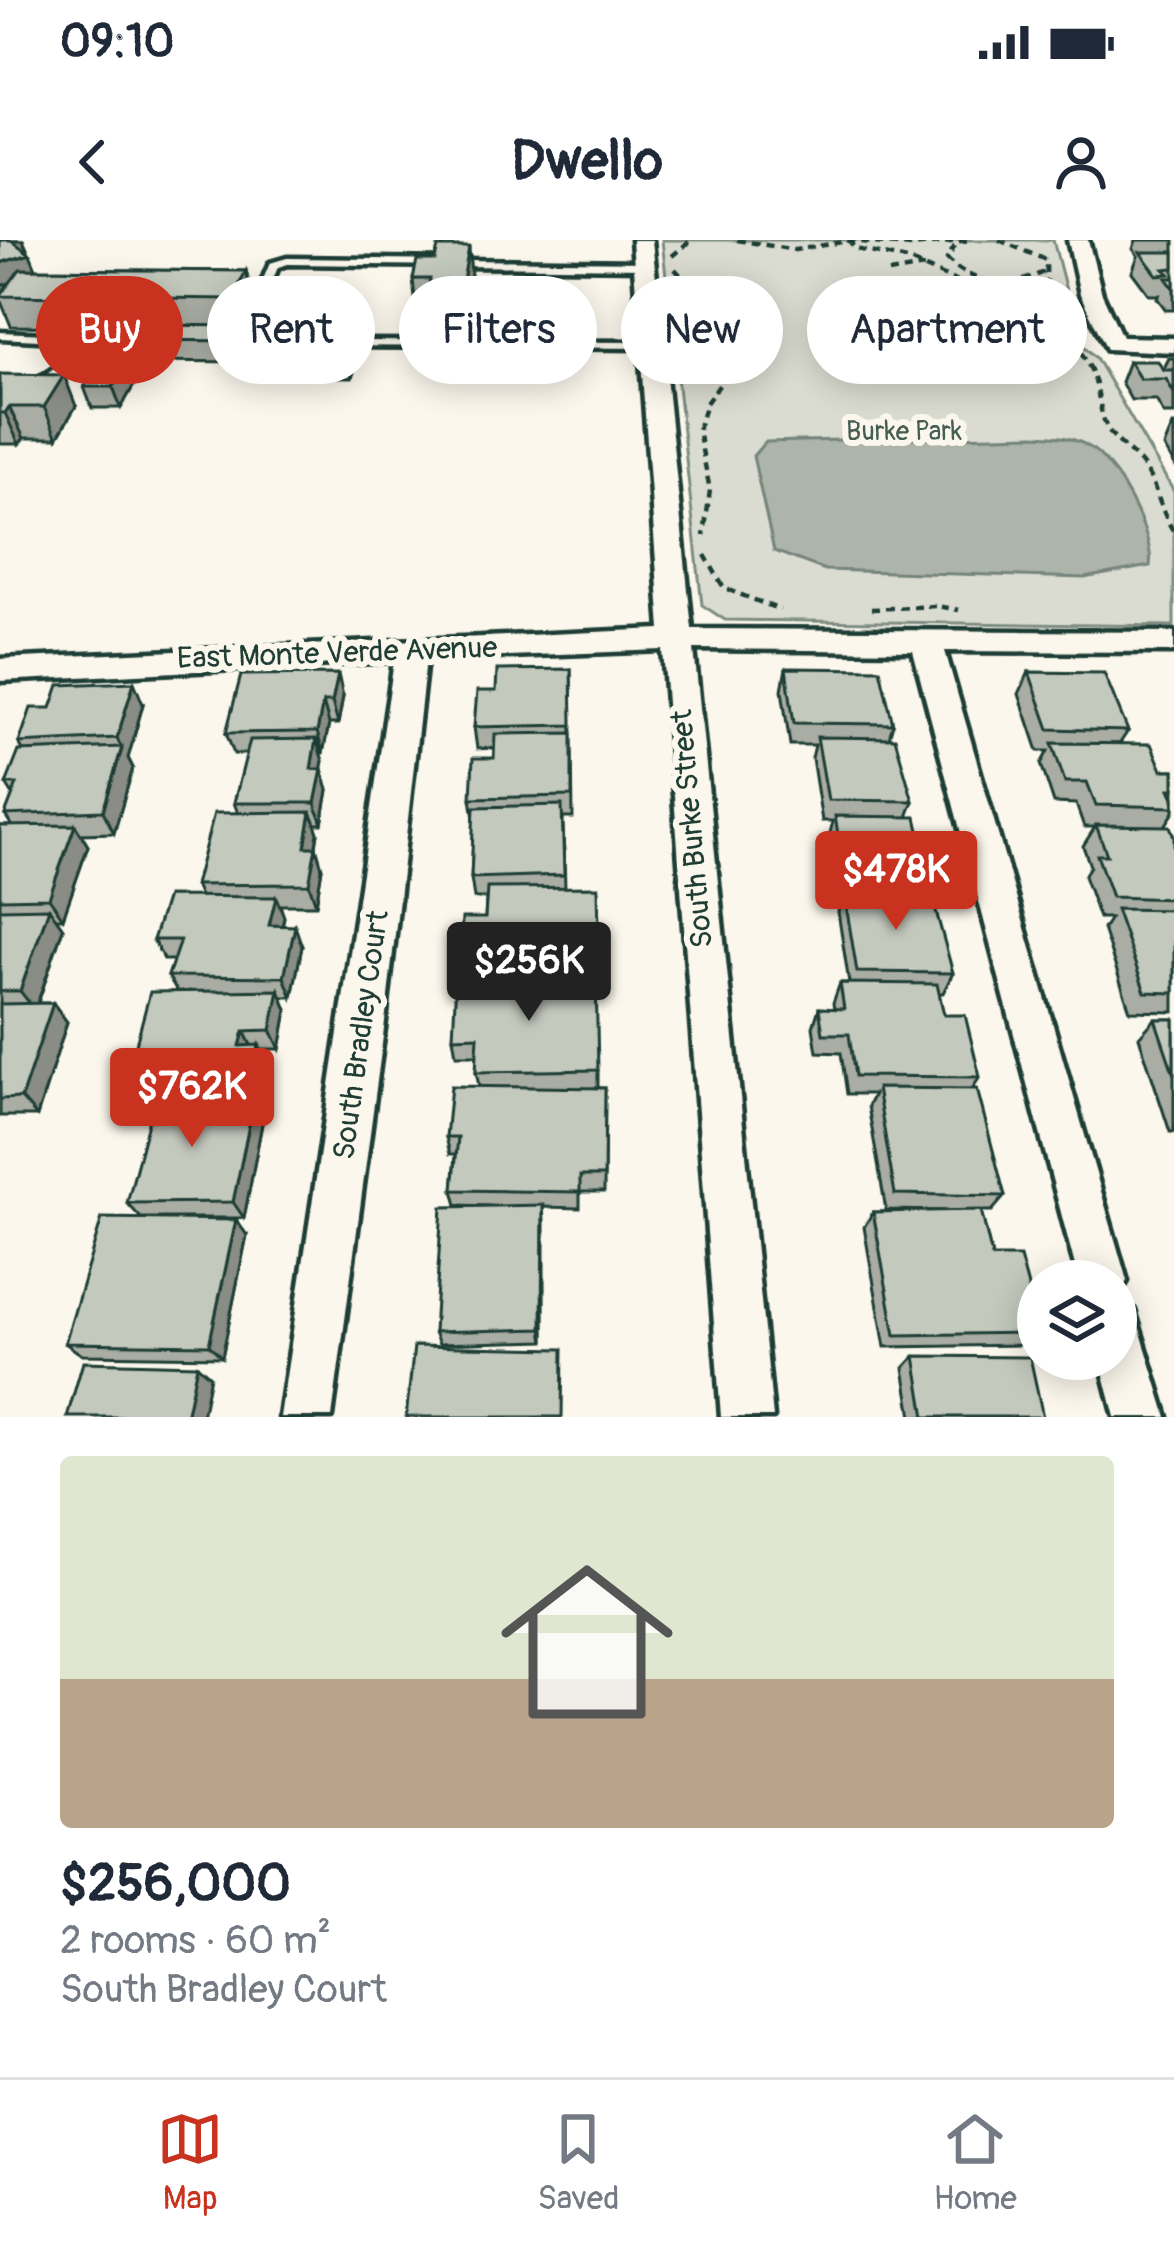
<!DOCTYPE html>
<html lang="en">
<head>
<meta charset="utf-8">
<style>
  :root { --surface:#fff; --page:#f6f6f7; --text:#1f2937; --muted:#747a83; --line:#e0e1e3; --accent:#c8321e }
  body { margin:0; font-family:Pangolin,sans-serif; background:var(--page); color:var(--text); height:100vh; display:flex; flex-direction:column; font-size:45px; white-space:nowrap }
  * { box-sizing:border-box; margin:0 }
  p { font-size:39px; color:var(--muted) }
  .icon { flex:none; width:66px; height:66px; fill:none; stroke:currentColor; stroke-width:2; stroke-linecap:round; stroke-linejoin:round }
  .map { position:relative; height:1177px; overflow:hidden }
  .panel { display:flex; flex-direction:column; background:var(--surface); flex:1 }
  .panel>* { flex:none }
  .banner { position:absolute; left:36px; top:36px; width:1104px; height:108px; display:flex; gap:24px }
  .controls { position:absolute; left:1017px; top:1020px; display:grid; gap:24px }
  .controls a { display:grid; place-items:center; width:120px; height:120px; border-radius:50%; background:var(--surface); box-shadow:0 6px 30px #0003; font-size:60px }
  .price { position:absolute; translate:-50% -102px; padding:0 27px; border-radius:12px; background:var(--accent); color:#fff; font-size:39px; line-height:78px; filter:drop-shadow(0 3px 6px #0008) }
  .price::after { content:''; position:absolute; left:50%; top:72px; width:36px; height:27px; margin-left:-18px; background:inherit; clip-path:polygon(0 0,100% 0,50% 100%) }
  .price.active { background:#222; color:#fff }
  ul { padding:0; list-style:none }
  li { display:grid; align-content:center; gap:24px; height:636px; padding:0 60px }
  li+li { border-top:3px solid var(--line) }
  li span { display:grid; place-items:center; height:372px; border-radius:12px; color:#555 }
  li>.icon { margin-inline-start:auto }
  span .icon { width:216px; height:216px; fill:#fffc; stroke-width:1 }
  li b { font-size:51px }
  .tag { padding:0 42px; border-radius:54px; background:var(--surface); box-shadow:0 6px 30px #0003; font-size:42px; line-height:108px }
  .tag.active { background:var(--accent); color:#fff }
  .status { display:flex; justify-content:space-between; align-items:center; height:84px; padding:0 60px; background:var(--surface); direction:ltr }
  .status svg { height:33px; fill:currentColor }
  header { display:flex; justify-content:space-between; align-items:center; height:156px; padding:0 60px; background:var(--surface); font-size:54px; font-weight:700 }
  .dock { display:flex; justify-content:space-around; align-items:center; height:168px; border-top:3px solid var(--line); background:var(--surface); font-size:33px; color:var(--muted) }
  .dock a { display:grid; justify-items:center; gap:6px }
  .dock .active { color:var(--accent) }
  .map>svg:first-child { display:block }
  .green { fill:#dbdcd1; stroke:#7d8c82; stroke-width:3 }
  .water { fill:#adb4aa; stroke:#74847b; stroke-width:3 }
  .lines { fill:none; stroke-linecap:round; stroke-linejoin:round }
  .lane-casing { stroke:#1f3d34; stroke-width:9 }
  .street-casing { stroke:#1f3d34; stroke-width:9 }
  .path { stroke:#1f3d34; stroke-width:4.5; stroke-dasharray:8 6; stroke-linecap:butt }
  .lane { fill:#fbf7ec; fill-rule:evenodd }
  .street { fill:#fbf7ec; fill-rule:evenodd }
  .wall { fill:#a9ada3; stroke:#1f3d34; stroke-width:3 }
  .shaded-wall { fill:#898d85; stroke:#1f3d34; stroke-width:3 }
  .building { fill:#c4c9be; stroke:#1f3d34; stroke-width:3 }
  .labels { text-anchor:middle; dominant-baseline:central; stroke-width:12; stroke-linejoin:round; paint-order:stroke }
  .far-park-label { font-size:27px; fill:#455d53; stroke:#fbf7ec }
  .street-label { font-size:30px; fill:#1f3d34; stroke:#fbf7ec }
</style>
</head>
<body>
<div class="status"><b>09:10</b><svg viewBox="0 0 49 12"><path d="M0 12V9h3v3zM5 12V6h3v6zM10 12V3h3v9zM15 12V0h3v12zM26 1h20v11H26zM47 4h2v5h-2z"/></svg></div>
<header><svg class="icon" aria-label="back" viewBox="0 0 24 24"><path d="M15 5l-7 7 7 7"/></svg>Dwello<svg class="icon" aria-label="person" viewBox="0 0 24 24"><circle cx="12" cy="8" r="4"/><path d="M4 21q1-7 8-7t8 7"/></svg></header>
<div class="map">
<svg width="1174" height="1177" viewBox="0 0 1174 1177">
  <rect width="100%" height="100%" fill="#fbf7ec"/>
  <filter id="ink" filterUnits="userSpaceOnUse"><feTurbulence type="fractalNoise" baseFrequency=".00833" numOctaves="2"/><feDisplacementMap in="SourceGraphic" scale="24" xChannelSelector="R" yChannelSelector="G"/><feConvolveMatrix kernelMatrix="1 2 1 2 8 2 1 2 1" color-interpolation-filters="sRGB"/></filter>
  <g filter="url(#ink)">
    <path class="green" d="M662,0H1053L1079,101L1096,118L1174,252V386L725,380L702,365Z"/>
    <path class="water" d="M1035,195C1055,196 1073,196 1091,208C1117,225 1155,295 1150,326L1084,338L825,330L774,311L753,216L765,202Z"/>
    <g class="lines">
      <g class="lane-casing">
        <path id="lane" d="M287,18L644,22L649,25L644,28L288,24L278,27L267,54L231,58L226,55L231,52L259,49L270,23Z
          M0,92L161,99L167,102L161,105L88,102C66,138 41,151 0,154V146C36,144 58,132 77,102L0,98Z
          M332,101L651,102L657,105L651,108L328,106V102Z"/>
      </g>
      <g class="street-casing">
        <path id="street" d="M632,0H652L692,389L1174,392V412L945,411L1127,1041L1116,1060V1041H1079L913,411L694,409L773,1177H721L663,410L426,419L386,774L332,1177H280L394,421L0,441V419L661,389Z
          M1068,0H1088L1102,54L1122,97L1174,98V112L1107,109L1080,54Z
          M1116,1063L1134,1070L1167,1177H1115L1100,1119H1116Z"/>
      </g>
      <path class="path" d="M737,0L795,10L848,1L911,6L972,0
        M848,0L856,9L907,20L965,45L1046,64
        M999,0L1046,20C1046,97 1061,73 1090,128C1100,147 1098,174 1109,191C1119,206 1139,216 1147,232C1158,252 1161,272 1174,292
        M955,6L947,19C974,46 1011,49 1045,31
        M672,16L691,0
        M675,29L724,85L734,114L726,136L706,163L698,190L710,250L704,296
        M889,33L924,27
        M705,315L724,348L780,370
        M871,369L937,366L959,370"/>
      <use href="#lane" class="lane"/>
      <use href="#street" class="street"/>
    </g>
    <path class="wall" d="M0,0H23L36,29L246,31L253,61L241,86H244L250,107L243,122L145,121L139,100L146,88L11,86L0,59V55L9,43L0,46Z
      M1136,0H1174V70H1166L1157,58L1159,55H1149L1132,32L1138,16L1133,9Z
      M471,36L462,92H429L426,69H416L413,39Z
      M323,97L358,118L352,138L260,137L255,116Z
      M1169,118H1174V174H1164L1156,160H1131L1121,142L1129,121L1163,130Z
      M143,129L121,168H92L84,147Z
      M0,134L76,166L57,198H24L19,204H0Z
      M1173,185H1174V224L1164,207Z
      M786,428L893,484L889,498L913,561L907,577L930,640L925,653L953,733L943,753H939L944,775L980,837L972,849L1005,956L992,971H981L992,1017L1038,1084V1095L1026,1105L885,1107L864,987L873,972L944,971L886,970L868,866L874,854H847L841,813L817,812L813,787L819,768L834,769L833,763L840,743H849L838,672L842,660H839L829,597L833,581H822L812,518L815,505H790L782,450Z
      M571,429L573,578H563L565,648L599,693L598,713L572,714V739L598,830V848H605L604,952H580V968L543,967L544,1101L439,1104L434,1092L488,966L457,965L453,950L456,914H450L446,897L479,846L476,832L477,815H456L453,797L461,740L459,729L485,678L486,658H474L471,638L474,579L471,558L494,518V508L477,509L474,487L496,451Z
      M1029,432L1128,491L1120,503L1162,530H1174V572L1165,586L1174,597V772L1130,771L1103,689L1110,678H1099L1084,636L1090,626L1083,606L1095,587H1084L1076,564L1054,563L1041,524L1048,511H1038L1019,454Z
      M343,456L338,484H329L323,513H320L323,521L321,529L328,550L322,584H315L318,593L316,607L322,628L316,665H280L284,677L282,686L302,706L292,757H282L287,770L280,809H261L268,824L263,851L141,852L128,834L177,751L168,736L174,720H164L153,700L200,656L195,645L238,573L234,563L247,514H234L226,493Z
      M143,464L128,518L133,528L114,593L81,594L88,606L63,678H56L63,688L38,763H53L67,782L37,876H0V586H12L5,575L13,555L6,544L23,510L19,503Z
      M1155,779H1174V892H1170L1139,797Z
      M264,873L244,978H141L127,963Z
      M247,995L222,1117L82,1115L65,1103Z
      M915,1116L1043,1177H912L904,1128Z"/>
    <path class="shaded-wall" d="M8,0H23L27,12Z
      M469,7L471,36L462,92L459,62Z
      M30,14L38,34L0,46V23Z
      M246,31L253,61L240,89L232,59Z
      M244,86L250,107L243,122L237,101Z
      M355,97L358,118L352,138L348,117Z
      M136,108L143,129L121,168L113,147Z
      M64,135L76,166L57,198L44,167Z
      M9,167L24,198L19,204L5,173Z
      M338,434L343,456L338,484L332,462Z
      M134,442L143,464L128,518L133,528L114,593L103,571L122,509L117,498Z
      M323,462L329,484L323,513L317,492Z
      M316,499L323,521L317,550L311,529Z
      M322,529L328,550L322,584L315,563Z
      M311,572L318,593L314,614L316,607L322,628L316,665L309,644L305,607Z
      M75,585L88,606L63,678L49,658Z
      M276,657L284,677L278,705L269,685Z
      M49,668L63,688L35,770L20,751Z
      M295,686L302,706L292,757L284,737Z
      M279,750L287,770L280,809L271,790Z
      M53,763L67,782L37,876L21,858Z
      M244,791L253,809L240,806Z
      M259,805L268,824L263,851L254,833Z
      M255,856L264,873L244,978L233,962Z
      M543,965L544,980V1101L542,1089Z
      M236,980L247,995L222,1117L209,1105Z
      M197,1125L210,1136L202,1177H186Z"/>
    <path class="building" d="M0,0H11L30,14L0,23Z
      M438,7H469L459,62H425L430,39H413L417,20H435Z
      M1140,12H1174V28L1164,29L1169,34L1157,35Z
      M20,29L246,31L232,59L0,56Z
      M1166,38H1174V49Z
      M147,85L244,86L237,101L139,100Z
      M265,92H322L320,97H355L348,117L255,116Z
      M107,108H136L113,147H84Z
      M1129,121H1158L1163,130H1174V153L1166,139H1140Z
      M0,134L64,135L44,167H9L5,173H0Z
      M786,428L880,429L893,484L794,483Z
      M571,429L572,485L474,487L477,451H496L497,430Z
      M1029,432L1104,433L1128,491L1049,489Z
      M338,434L332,462H323L317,492L226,493L241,435Z
      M134,442L117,498L19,503L31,468H51L59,445Z
      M572,493V556L471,558L473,518H494L495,494Z
      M817,497L895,498L913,561L828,560Z
      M316,499L311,529H322L315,563H234L250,500Z
      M1052,503L1151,504L1162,530H1174V549H1170L1174,558V567L1096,565L1087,542H1065Z
      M122,507L103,571L5,575L17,544H6L19,511Z
      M562,565L564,635L471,638L474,567Z
      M311,572L305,607H316L309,644L195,645L214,573Z
      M835,576L916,577L930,640L845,639Z
      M75,585L49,658L0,659V586Z
      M1096,585L1170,586L1174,597V659L1112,657L1097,615H1107Z
      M598,647L599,693L571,694V727L459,729L462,678H485L487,648Z
      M844,652L931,653L953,733L857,732Z
      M167,656L276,657L269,685L295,686L284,737L168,736L180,700H153Z
      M49,668L20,751H0V669Z
      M1116,669L1174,670V753L1145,752Z
      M596,739L598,830L476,832L478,796L453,797L456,740Z
      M840,743L937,744L944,775H965L980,837L855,836L849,794H823L819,768L844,769Z
      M279,750L271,790L244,791L240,806L259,805L254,833L128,834L150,752Z
      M53,763L21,858L0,859V764Z
      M1155,779H1174V835Z
      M451,846L605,848L604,936H580V952L453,950L458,897H446Z
      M877,848L977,849L1005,956L895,954Z
      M155,856H255L233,962L127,963Z
      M543,965L542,1089L434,1092L442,967Z
      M981,970L992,1017H1020L1038,1084V1093L895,1095L873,972Z
      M102,978L236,980L209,1105L65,1103Z
      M414,1106L563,1109L562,1177H406Z
      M915,1116L1030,1117L1043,1177H925Z
      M83,1122L197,1125L186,1177H67Z"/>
  </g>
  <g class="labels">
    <g class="far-park-label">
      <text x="904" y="191">Burke Park</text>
    </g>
    <g class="street-label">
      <text transform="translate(337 413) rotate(-2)">East Monte Verde Avenue</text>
      <text transform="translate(692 589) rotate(-95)">South Burke Street</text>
      <text transform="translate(361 795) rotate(-82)">South Bradley Court</text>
    </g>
  </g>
</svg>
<div class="controls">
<a><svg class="icon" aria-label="layers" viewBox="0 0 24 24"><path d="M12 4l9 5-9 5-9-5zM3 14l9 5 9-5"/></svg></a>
</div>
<b class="price" style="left:896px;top:693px">$478K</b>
<b class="price active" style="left:529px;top:784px">$256K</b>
<b class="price" style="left:192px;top:910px">$762K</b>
<div class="banner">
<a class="tag active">Buy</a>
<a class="tag">Rent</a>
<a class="tag">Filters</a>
<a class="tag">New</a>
<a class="tag">Apartment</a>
</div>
</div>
<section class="panel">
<ul>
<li><span style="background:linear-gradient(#dfe7d0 60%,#b9a48a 0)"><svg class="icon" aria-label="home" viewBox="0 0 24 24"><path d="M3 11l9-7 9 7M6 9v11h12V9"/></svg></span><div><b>$256,000</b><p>2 rooms · 60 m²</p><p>South Bradley Court</p></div></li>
</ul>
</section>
<nav class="dock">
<a class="active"><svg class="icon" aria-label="map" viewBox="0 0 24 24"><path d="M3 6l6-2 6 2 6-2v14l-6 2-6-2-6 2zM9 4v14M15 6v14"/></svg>Map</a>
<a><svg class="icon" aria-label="saved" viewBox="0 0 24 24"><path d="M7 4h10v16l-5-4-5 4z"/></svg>Saved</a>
<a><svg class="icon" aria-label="home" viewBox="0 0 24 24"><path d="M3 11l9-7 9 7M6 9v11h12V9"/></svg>Home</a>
</nav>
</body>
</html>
